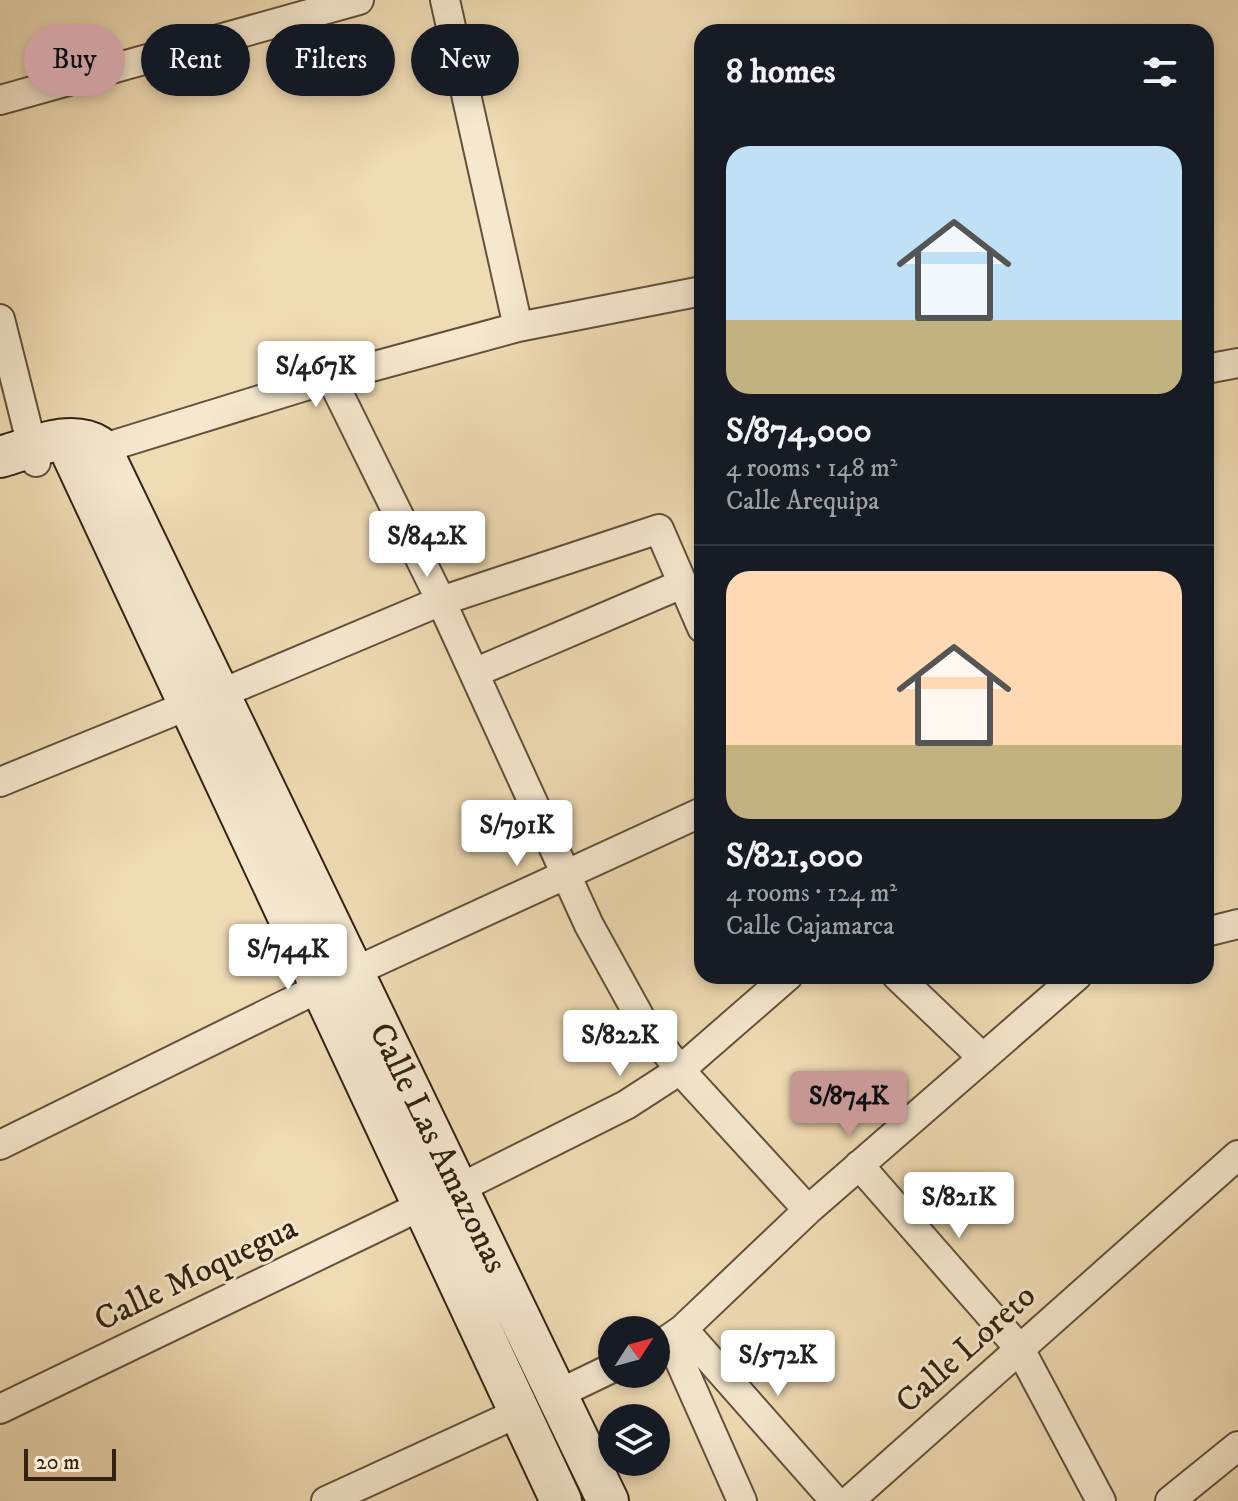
<!DOCTYPE html>
<html lang="en">
<head>
<meta charset="utf-8">
<style>
  :root { --surface:#171b24; --page:#242831; --text:#f1f3f6; --muted:#9ea1a6; --line:#363941; --accent:#c59692 }
  body { margin:0; font-family:"IM FELL DW Pica",serif; background:var(--page); color:var(--text); height:100vh; display:flex; flex-direction:column; font-size:30px; white-space:nowrap }
  * { box-sizing:border-box; margin:0 }
  p { font-size:26px; color:var(--muted) }
  .icon { flex:none; width:44px; height:44px; fill:none; stroke:currentColor; stroke-width:2; stroke-linecap:round; stroke-linejoin:round }
  .map { position:relative; flex:1; overflow:hidden }
  .panel { position:absolute; left:694px; top:24px; width:520px; height:960px; display:flex; flex-direction:column; background:var(--surface); border-radius:24px; box-shadow:0 4px 12px #0003 }
  .panel>* { flex:none }
  .top-card { position:absolute; left:24px; top:24px; width:550px; height:72px; display:flex; gap:16px }
  .needle { width:52px; rotate:54deg }
  .buttons { position:absolute; left:598px; top:1316px; display:grid; gap:16px }
  .buttons a { display:grid; place-items:center; width:72px; height:72px; border-radius:50%; background:var(--surface); box-shadow:0 4px 12px #0003; font-size:40px }
  .scale { position:absolute; left:24px; bottom:20px; width:92px; box-sizing:border-box; padding-left:8px; border:4px solid #342310; border-top:0; font-size:22px; line-height:28px; white-space:nowrap; color:#342310; -webkit-text-stroke:6px #f5e8ce; paint-order:stroke }
  .price { position:absolute; translate:-50% -68px; padding:0 18px; border-radius:8px; background:#fff; color:#222; font-size:26px; line-height:52px; filter:drop-shadow(0 2px 4px #0008) }
  .price::after { content:''; position:absolute; left:50%; top:48px; width:24px; height:18px; margin-left:-12px; background:inherit; clip-path:polygon(0 0,100% 0,50% 100%) }
  .price.active { background:var(--accent); color:#111 }
  ul { padding:0; list-style:none }
  li { display:grid; align-content:center; gap:16px; height:424px; padding:0 32px }
  li+li { border-top:2px solid var(--line) }
  li span { display:grid; place-items:center; height:248px; border-radius:24px; color:#555 }
  li>.icon { margin-inline-start:auto }
  span .icon { width:144px; height:144px; fill:#fffc; stroke-width:1 }
  li b { font-size:34px }
  h2 { display:flex; justify-content:space-between; align-items:center; height:96px; padding:0 32px; font-size:34px }
  .pill { padding:0 28px; border-radius:36px; background:var(--surface); box-shadow:0 4px 12px #0003; font-size:28px; line-height:72px }
  .pill.active { background:var(--accent); color:#111 }
  .map>svg:first-child { display:block }
  .lines { fill:none; stroke-linecap:round; stroke-linejoin:round }
  .street-casing { stroke:#635139; stroke-width:32 }
  .secondary-casing { stroke:#342310; stroke-width:44 }
  .street { stroke:#f5e8ce; stroke-width:28 }
  .secondary { stroke:#f5e8ce; stroke-width:40 }
  .labels { text-anchor:middle; dominant-baseline:central; stroke-width:6; stroke-linejoin:round; paint-order:stroke }
  .street-label { font-size:34px; fill:#342310; stroke:#f5e8ce }
</style>
</head>
<body>
<div class="map">
<svg width="1238" height="1501" viewBox="0 0 1238 1501">
  <rect width="100%" height="100%" fill="#efdbb4"/>
  <filter id="stains"><feTurbulence type="fractalNoise" baseFrequency=".0025" numOctaves="4"/><feColorMatrix values="0 0 0 0 .2 0 0 0 0 .09 0 0 0 0 .02 0 0 0 .5 -.17"/></filter>
  <radialGradient id="worn" r=".72"><stop offset=".6" stop-color="#630" stop-opacity="0"/><stop offset="1" stop-color="#630" stop-opacity=".3"/></radialGradient>
  <g class="lines">
    <g class="street-casing">
      <path id="street" d="M445,0L518,327
        M0,100L359,0
        M0,319L36,462
        M1206,369L1238,363
        M331,378L441,601L589,925L642,1021L680,1070L808,1210
        M101,449L331,378L518,327L702,291
        M474,673L682,584
        M220,694L441,601L659,529L702,628
        M0,782L189,705
        M1206,932L1238,924
        M897,976L983,1058
        M0,1145L321,987L702,812
        M859,1165L1020,1349L1101,1501
        M458,1189L626,1105L680,1070L788,976
        M683,1329L835,1501
        M670,1339L742,1501
        M656,1348L683,1329L808,1210L1077,976
        M556,1395L612,1368
        M0,1409L423,1205
        M326,1501L520,1412
        M849,1501L1238,1155
        M1170,1501L1238,1446"/>
    </g>
    <g class="secondary-casing">
      <path id="secondary" d="M101,449L608,1501
        M73,456L561,1501
        M0,457C30,449 70,428 98,446"/>
    </g>
    <use href="#street" class="street"/>
    <use href="#secondary" class="secondary"/>
  </g>
  <g class="labels">
    <g class="street-label">
      <text transform="translate(438 1148) rotate(64)">Calle Las Amazonas</text>
      <text transform="translate(196 1274) rotate(-26)">Calle Moquegua</text>
      <text transform="translate(966 1349) rotate(-42)">Calle Loreto</text>
    </g>
  </g>
  <rect width="100%" height="100%" filter="url(#stains)"/>
  <rect width="100%" height="100%" fill="url(#worn)"/>
</svg>
<div class="buttons">
<a><svg class="needle" viewBox="-14 -14 28 28"><path d="M0-13l5 13h-10z" fill="#e53935"/><path d="M0 13l5-13h-10z" fill="#9ea1a6"/></svg></a>
<a><svg class="icon" aria-label="layers" viewBox="0 0 24 24"><path d="M12 4l9 5-9 5-9-5zM3 14l9 5 9-5"/></svg></a>
</div>
<div class="scale">20 m</div>
<b class="price" style="left:316px;top:409px">S/467K</b>
<b class="price" style="left:427px;top:579px">S/842K</b>
<b class="price" style="left:517px;top:868px">S/791K</b>
<b class="price" style="left:288px;top:992px">S/744K</b>
<b class="price" style="left:620px;top:1078px">S/822K</b>
<b class="price active" style="left:849px;top:1139px">S/874K</b>
<b class="price" style="left:959px;top:1240px">S/821K</b>
<b class="price" style="left:778px;top:1398px">S/572K</b>
<div class="top-card">
<a class="pill active">Buy</a>
<a class="pill">Rent</a>
<a class="pill">Filters</a>
<a class="pill">New</a>
</div>
<section class="panel">
<h2>8 homes<svg class="icon" aria-label="filters" viewBox="0 0 24 24"><path d="M4 7h16M4 17h16"/><circle cx="9" cy="7" r="2"/><circle cx="15" cy="17" r="2"/></svg></h2>
<ul>
<li><span style="background:linear-gradient(#bfe0f5 70%,#c2b280 0)"><svg class="icon" aria-label="home" viewBox="0 0 24 24"><path d="M3 11l9-7 9 7M6 9v11h12V9"/></svg></span><div><b>S/874,000</b><p>4 rooms · 148 m²</p><p>Calle Arequipa</p></div></li>
<li><span style="background:linear-gradient(#ffd9b3 70%,#c2b280 0)"><svg class="icon" aria-label="home" viewBox="0 0 24 24"><path d="M3 11l9-7 9 7M6 9v11h12V9"/></svg></span><div><b>S/821,000</b><p>4 rooms · 124 m²</p><p>Calle Cajamarca</p></div></li>
</ul>
</section>
</div>
</body>
</html>
